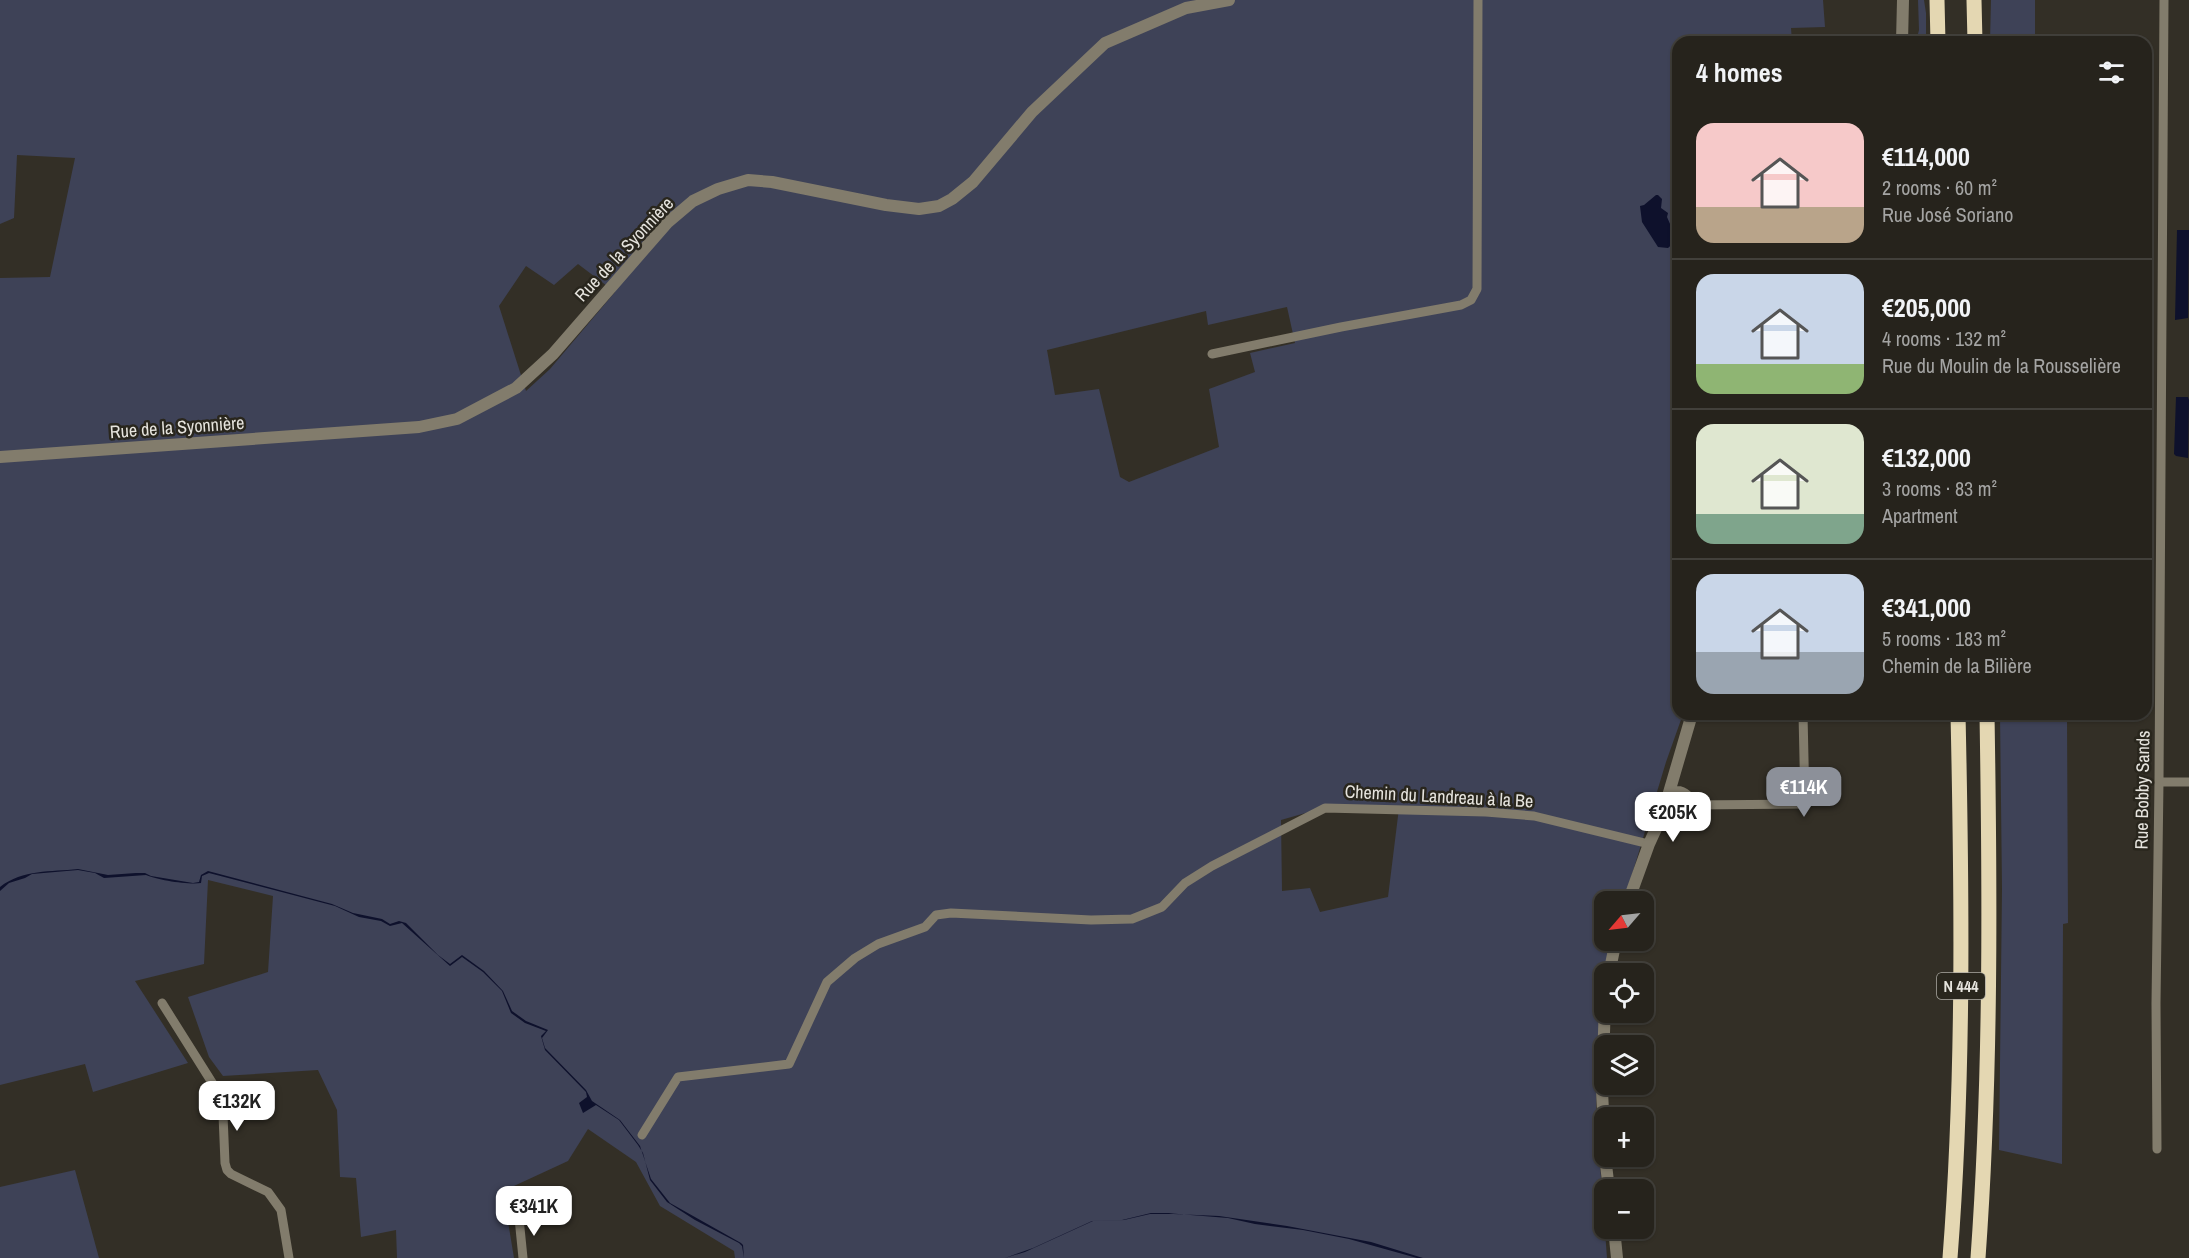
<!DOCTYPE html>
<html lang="en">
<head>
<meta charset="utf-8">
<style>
  :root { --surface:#26231c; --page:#322f29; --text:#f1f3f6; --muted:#a4a4a3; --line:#42403b; --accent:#8c9099 }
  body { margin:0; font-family:"Archivo Narrow",sans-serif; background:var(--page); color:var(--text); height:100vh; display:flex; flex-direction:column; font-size:22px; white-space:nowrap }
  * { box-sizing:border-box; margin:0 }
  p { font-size:20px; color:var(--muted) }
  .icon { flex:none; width:33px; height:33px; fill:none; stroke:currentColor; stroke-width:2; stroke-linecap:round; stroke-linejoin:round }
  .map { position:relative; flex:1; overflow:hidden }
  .drawer { position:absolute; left:1672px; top:36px; width:480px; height:684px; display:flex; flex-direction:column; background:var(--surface); border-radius:18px; box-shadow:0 2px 4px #0004,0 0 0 2px var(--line) }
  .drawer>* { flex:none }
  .needle { width:39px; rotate:242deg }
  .fabs { position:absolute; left:1594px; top:891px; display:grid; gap:12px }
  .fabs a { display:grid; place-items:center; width:60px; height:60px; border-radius:12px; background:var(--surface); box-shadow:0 2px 4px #0004,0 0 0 2px var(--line); font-size:30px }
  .price { position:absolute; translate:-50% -51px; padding:0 14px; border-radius:12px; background:#fff; color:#222; font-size:20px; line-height:39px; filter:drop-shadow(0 2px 3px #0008) }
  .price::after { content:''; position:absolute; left:50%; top:36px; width:18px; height:14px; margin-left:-9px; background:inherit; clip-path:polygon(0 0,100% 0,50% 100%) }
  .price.active { background:var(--accent); color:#fff }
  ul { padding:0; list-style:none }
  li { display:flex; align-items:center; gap:18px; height:150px; padding:0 24px }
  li+li { border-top:2px solid var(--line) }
  li span { display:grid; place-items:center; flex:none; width:168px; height:120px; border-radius:18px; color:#555 }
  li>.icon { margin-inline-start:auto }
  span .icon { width:72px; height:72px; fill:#fffc; stroke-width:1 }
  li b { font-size:26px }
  h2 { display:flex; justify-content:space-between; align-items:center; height:72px; padding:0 24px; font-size:26px }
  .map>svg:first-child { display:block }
  .green { fill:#3e4257; fill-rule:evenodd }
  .water { fill:#0e112c }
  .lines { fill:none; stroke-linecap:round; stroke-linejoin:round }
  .minor { stroke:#827c6c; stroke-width:9 }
  .tertiary { stroke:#827c6c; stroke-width:12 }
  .trunk { stroke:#e4d7b2; stroke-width:15 }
  .labels { text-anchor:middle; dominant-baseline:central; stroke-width:5; stroke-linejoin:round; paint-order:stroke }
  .shield { fill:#29261d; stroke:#adaba4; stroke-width:1.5 }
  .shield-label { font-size:16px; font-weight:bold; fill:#e6e4de }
  .street-label { font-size:18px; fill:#e6e4de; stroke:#29261d }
</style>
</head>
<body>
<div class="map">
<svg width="2189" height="1258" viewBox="0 0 2189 1258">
  <rect width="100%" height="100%" fill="#332f26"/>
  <path class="green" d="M0,0H1823L1825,27L1791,28L1792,42H1678V714H1683L1666,762L1624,901L1605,902V940L1612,941L1606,963L1600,1013L1596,1111L1607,1258H735L734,1251L660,1206L636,1162L588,1129L568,1161L503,1191L514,1258H397L396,1230L361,1237L356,1178L340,1177L337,1110L318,1070L223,1076L209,1057L188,997L268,972L273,896L208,880L204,964L135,981L188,1063L93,1092L85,1064L0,1085V278L50,277L75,158L17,155L14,218L0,224ZM578,264L615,292L550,369L526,391L499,306L526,266L554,285ZM1287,307L1295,343L1250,353L1255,372L1209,389L1219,447L1129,482L1120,477L1099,389L1055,395L1047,350L1206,311L1208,325ZM1399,808L1388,897L1320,912L1310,888L1282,891L1281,820L1309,812Z
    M1918,0H1924L1926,13V42H1916L1919,30Z
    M1991,0H2035V42H1990Z
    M2000,714H2067L2068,923L2063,924L2062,1164L1999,1150L2002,889Z
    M75,1170L99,1258H0V1187Z"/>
  <path class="water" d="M1656,195H1658L1662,199L1661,208L1668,213L1667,217L1677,240L1668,248L1658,247L1642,222L1640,206L1644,205Z
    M2177,230H2189L2188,318L2175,320Z
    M2176,397H2188L2189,400L2188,458L2176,456L2174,454Z
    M78,869L108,875L136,873H145L151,876L193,883L199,882L201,875L208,871L332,904L353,913L382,919L390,924L399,921L406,923L438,955L450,964L462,955L484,971L503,991L512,1011L526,1021L548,1030L542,1038L545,1048L586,1090L592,1101L620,1120L640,1146L651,1179L670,1203L741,1243L743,1245L744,1258L742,1246L739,1243L695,1220L667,1202L650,1180L643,1153L638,1145L619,1120L596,1105L583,1113L579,1103L587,1097L586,1092L545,1050L541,1036L546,1031L525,1023L511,1013L502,991L483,972L462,957L450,966L402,923L390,926L381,921L359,917L335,906L209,873L202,876L201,883C189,885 157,880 146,875L104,878L95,873L78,870L32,874L25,878L9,883L0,891V887C23,869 51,872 78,869Z
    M1151,1213L1219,1216L1287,1226L1371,1242L1423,1258H1417L1349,1239L1303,1230L1255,1224L1228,1218L1166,1213L1150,1214L1124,1220L1093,1221L1025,1252L1005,1258L1033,1248L1092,1221L1122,1220Z"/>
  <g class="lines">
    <path class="minor" d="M1212,354L1341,327L1461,305L1471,300L1477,289L1478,0
      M2159,782H2189
      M1690,805L1805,804L1803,714
      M162,1003L218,1092L223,1115L225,1163L227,1170L231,1174L268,1192L281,1210L289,1258
      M642,1135L678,1077L789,1064L827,982L855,958L878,944L925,927L936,915L951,913L1091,920L1132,919L1162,907L1185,883L1212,866L1325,808L1486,812L1534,816L1649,844
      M2157,1149L2156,1003L2159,782L2164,0
      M519,1218L523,1258"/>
    <path class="tertiary" d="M1902,42L1903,0
      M0,457L419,427L457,419L516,388L553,354L667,223L693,201L718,189L748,180L772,182L886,205L919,209L939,206L952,199L973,182L1032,112L1105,43L1186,8L1229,0
      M1664 805a13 13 0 1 1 26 0a13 13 0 1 1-26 0Z
      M1668,796L1692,714
      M1628,902L1649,844L1665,809
      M1609,974L1616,940
      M1605,1004L1602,1090L1605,1156
      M1605,1156L1609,1190
      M1614,1228L1617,1258"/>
    <path class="trunk" d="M1937,0L1938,42
      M1974,0L1975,42
      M1950,1258C1964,1077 1962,896 1958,714
      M1978,1258C1991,1077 1990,895 1987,714"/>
  </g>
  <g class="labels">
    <rect class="shield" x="1937" y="973" width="48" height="26" rx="4.5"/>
    <g class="shield-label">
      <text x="1961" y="986">N 444</text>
    </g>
    <g class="street-label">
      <text transform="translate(624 249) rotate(-47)">Rue de la Syonnière</text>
      <text transform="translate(177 427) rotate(-4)">Rue de la Syonnière</text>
      <text transform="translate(2142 790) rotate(-89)">Rue Bobby Sands</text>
      <text transform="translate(1439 796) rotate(3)">Chemin du Landreau à la Be</text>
    </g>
  </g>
</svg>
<div class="fabs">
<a><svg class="needle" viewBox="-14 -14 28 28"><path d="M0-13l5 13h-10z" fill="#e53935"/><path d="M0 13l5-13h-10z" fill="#a4a4a3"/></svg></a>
<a><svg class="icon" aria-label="locate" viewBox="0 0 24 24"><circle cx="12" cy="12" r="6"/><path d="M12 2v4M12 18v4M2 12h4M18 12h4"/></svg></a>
<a><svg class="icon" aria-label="layers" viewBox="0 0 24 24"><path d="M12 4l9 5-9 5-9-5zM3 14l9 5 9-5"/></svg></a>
<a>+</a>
<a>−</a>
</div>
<b class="price active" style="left:1804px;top:818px">€114K</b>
<b class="price" style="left:1673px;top:843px">€205K</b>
<b class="price" style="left:237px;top:1132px">€132K</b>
<b class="price" style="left:534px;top:1237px">€341K</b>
<section class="drawer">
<h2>4 homes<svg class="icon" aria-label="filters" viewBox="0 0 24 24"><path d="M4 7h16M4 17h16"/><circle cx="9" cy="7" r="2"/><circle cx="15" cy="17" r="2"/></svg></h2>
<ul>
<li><span style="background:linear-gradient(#f6c9c9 70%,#b9a48a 0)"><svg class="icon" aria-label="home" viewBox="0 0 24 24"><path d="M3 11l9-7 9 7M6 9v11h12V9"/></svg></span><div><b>€114,000</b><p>2 rooms · 60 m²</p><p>Rue José Soriano</p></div></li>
<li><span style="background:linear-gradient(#c9d6e8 75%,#8fb573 0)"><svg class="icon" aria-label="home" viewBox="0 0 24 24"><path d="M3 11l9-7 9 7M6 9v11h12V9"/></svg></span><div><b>€205,000</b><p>4 rooms · 132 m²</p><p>Rue du Moulin de la Rousselière</p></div></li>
<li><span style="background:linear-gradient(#dfe7d0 75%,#7fa58c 0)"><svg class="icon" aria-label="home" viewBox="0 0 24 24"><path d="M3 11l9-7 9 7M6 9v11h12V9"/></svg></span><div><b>€132,000</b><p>3 rooms · 83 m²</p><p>Apartment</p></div></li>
<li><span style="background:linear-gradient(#c9d6e8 65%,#9aa5b1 0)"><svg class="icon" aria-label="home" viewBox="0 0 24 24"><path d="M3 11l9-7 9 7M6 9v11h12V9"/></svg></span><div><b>€341,000</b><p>5 rooms · 183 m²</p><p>Chemin de la Bilière</p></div></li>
</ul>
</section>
</div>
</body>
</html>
